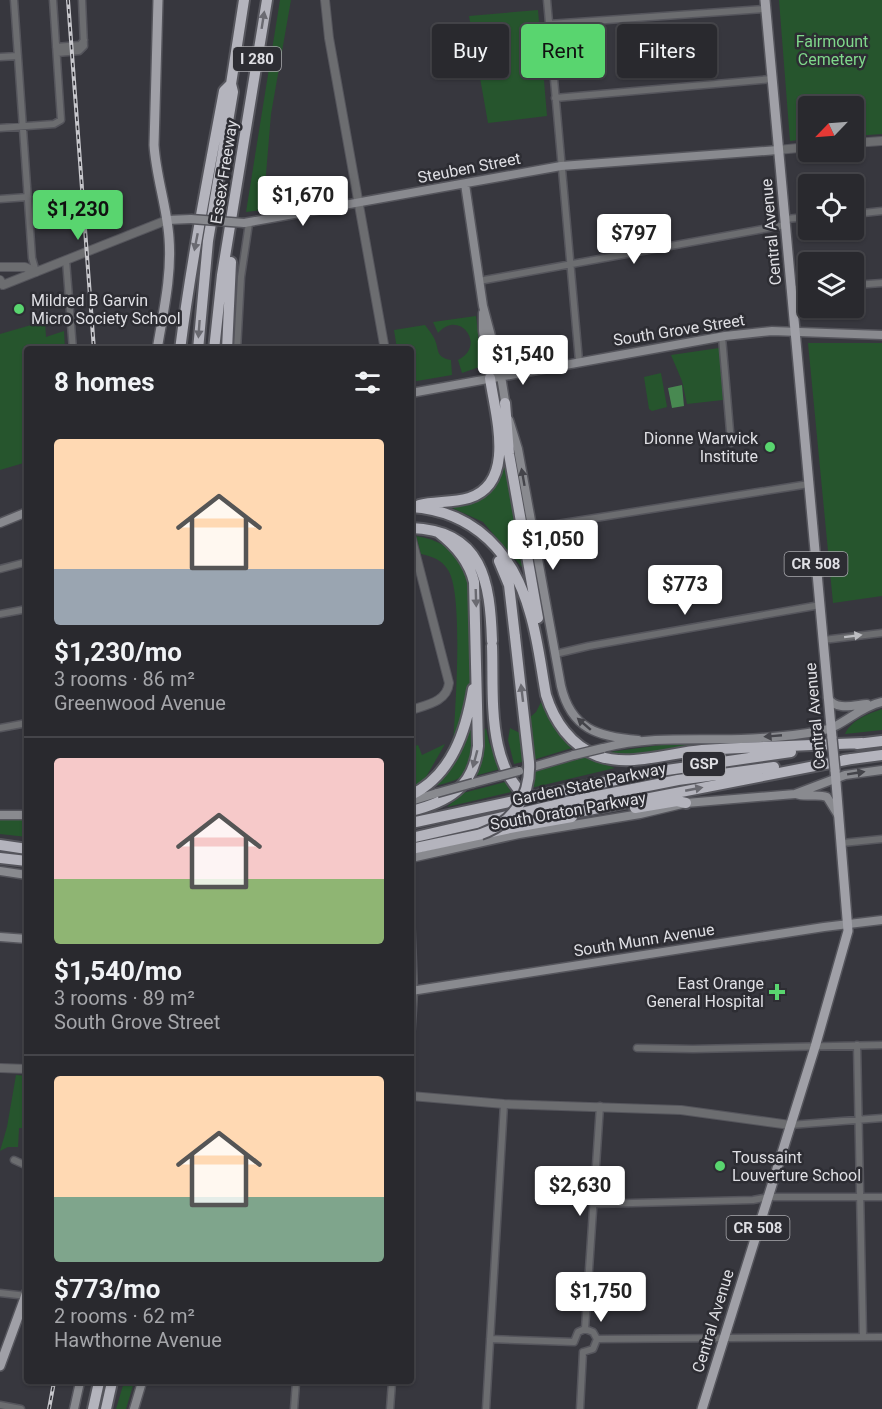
<!DOCTYPE html>
<html lang="en">
<head>
<meta charset="utf-8">
<style>
  :root { --surface:#29292e; --page:#35353a; --text:#f1f3f6; --muted:#a5a6aa; --line:#45454a; --accent:#59d56f }
  body { margin:0; font-family:Roboto,sans-serif; background:var(--page); color:var(--text); height:100vh; display:flex; flex-direction:column; font-size:22px; white-space:nowrap }
  * { box-sizing:border-box; margin:0 }
  p { font-size:20px; color:var(--muted) }
  .icon { flex:none; width:33px; height:33px; fill:none; stroke:currentColor; stroke-width:2; stroke-linecap:round; stroke-linejoin:round }
  .map { position:relative; flex:1; overflow:hidden }
  .side { position:absolute; left:24px; top:346px; width:390px; height:1038px; display:flex; flex-direction:column; background:var(--surface); border-radius:6px; box-shadow:0 2px 4px #0004,0 0 0 2px var(--line) }
  .side>* { flex:none }
  .guide { position:absolute; left:432px; top:24px; width:360px; height:54px; display:flex; gap:12px }
  .needle { width:39px; rotate:245deg }
  .controls { position:absolute; left:798px; top:96px; display:grid; gap:12px }
  .controls a { display:grid; place-items:center; width:66px; height:66px; border-radius:6px; background:var(--surface); box-shadow:0 2px 4px #0004,0 0 0 2px var(--line); font-size:30px }
  .price { position:absolute; translate:-50% -51px; padding:0 14px; border-radius:6px; background:#fff; color:#222; font-size:20px; line-height:39px; filter:drop-shadow(0 2px 3px #0008) }
  .price::after { content:''; position:absolute; left:50%; top:36px; width:18px; height:14px; margin-left:-9px; background:inherit; clip-path:polygon(0 0,100% 0,50% 100%) }
  .price.active { background:var(--accent); color:#111 }
  ul { padding:0; list-style:none }
  li { display:grid; align-content:center; gap:12px; height:318px; padding:0 30px }
  li+li { border-top:2px solid var(--line) }
  li span { display:grid; place-items:center; height:186px; border-radius:6px; color:#555 }
  li>.icon { margin-inline-start:auto }
  span .icon { width:108px; height:108px; fill:#fffc; stroke-width:1 }
  li b { font-size:26px }
  h2 { display:flex; justify-content:space-between; align-items:center; height:72px; padding:0 30px; font-size:26px }
  .chip { padding:0 21px; border-radius:6px; background:var(--surface); box-shadow:0 2px 4px #0004,0 0 0 2px var(--line); font-size:21px; line-height:54px }
  .chip.active { background:var(--accent); color:#111 }
  .map>svg:first-child { display:block }
  .green { fill:#26552d }
  .water { fill:#488951 }
  .lines { fill:none; stroke-linecap:round; stroke-linejoin:round }
  .minor-casing { stroke:#55555c; stroke-width:9 }
  .tertiary-casing { stroke:#55555c; stroke-width:10 }
  .secondary-casing { stroke:#55555c; stroke-width:11 }
  .primary-casing { stroke:#55555c; stroke-width:12 }
  .motorway-casing { stroke:#55555c; stroke-width:14 }
  .minor { stroke:#6c6d70; stroke-width:6 }
  .tertiary { stroke:#6c6d70; stroke-width:8 }
  .secondary { stroke:#898a8f; stroke-width:8 }
  .primary { stroke:#a0a0a7; stroke-width:9 }
  .motorway { stroke:#b4b4bd; stroke-width:10 }
  .rail-casing { stroke:#c7c7cc; stroke-width:4 }
  .rail { stroke:#2d2d33; stroke-width:1.5; stroke-dasharray:4.5; stroke-linecap:butt }
  .secondary-bridge-casing { stroke:#55555c; stroke-width:11; stroke-linecap:butt }
  .primary-bridge-casing { stroke:#55555c; stroke-width:12; stroke-linecap:butt }
  .motorway-bridge-casing { stroke:#55555c; stroke-width:14; stroke-linecap:butt }
  .secondary-bridge { stroke:#898a8f; stroke-width:8 }
  .primary-bridge { stroke:#a0a0a7; stroke-width:9 }
  .motorway-bridge { stroke:#b4b4bd; stroke-width:10 }
  .oneway { fill:#6a6a71 }
  .oneway2 { fill:#44444a }
  .oneway3 { fill:#bcbdc1 }
  .poi-dot { fill:#59d56f; stroke:#2d2d33; stroke-width:2 }
  .labels { text-anchor:middle; dominant-baseline:central; stroke-width:5; stroke-linejoin:round; paint-order:stroke }
  .shield { fill:#2d2d33; stroke:#aaaaaf; stroke-width:1.5 }
  .shield-label { font-size:15px; font-weight:bold; fill:#dfdfe4 }
  .park-label { font-size:16px; fill:#7fd88b; stroke:#2d2d33 }
  .street-label { font-size:16px; fill:#dfdfe4; stroke:#2d2d33 }
  .poi-label { font-size:16px; fill:#dfdfe4; stroke:#2d2d33; text-anchor:start }
</style>
</head>
<body>
<div class="map">
<svg width="882" height="1409" viewBox="0 0 882 1409">
  <rect width="100%" height="100%" fill="#37373e"/>
  <path class="green" d="M280,0H291L271,114L263,210L246,212Z
    M779,0H882V134L854,136V106H808V139L790,141Z
    M538,10L547,116L488,123L469,16Z
    M476,316L482,366L462,373L458,360C487,346 460,308 438,333L433,322Z
    M45,321L46,337L64,331L65,349L27,350V462L0,470V334Z
    M425,325C428,329 432,334 434,338C440,349 434,357 451,360L452,375L411,382V350L397,349L394,330Z
    M808,343H882V596L833,603Z
    M719,348L723,400L687,404L682,381L671,355Z
    M661,373L667,407L652,411L649,409L644,377Z
    M505,457L526,572L483,522L448,506L499,476Z
    M416,536C437,539 455,549 465,568C478,591 473,670 468,697C466,713 458,730 453,746C455,713 464,594 448,570C441,559 433,557 421,554Z
    M541,702C549,722 560,733 575,747L533,760L528,719L536,712Z
    M882,709V730L845,734C851,720 868,714 882,709Z
    M473,720C474,738 477,767 459,778C452,782 442,784 435,786L450,770Z
    M486,728L489,742L500,769L471,777L481,735Z
    M510,728L522,734L526,761L514,764L508,740Z
    M445,744L422,784L411,789V747L418,745L422,755Z
    M700,744L699,747L627,756L602,753L661,745Z
    M585,757L615,768L531,788L533,772Z
    M505,782L511,792L447,807L463,793Z
    M0,818L27,819V837L0,834Z
    M16,1075L27,1076V1128H19L18,1147H8L0,1151L7,1127Z
    M124,1382H134L126,1409H116Z"/>
  <path class="water" d="M682,385L684,406L672,408L668,388Z"/>
  <g class="lines">
    <g class="minor-casing">
      <path id="minor" d="M14,0L32,258L36,272
        M547,0L579,361
        M549,24L765,9
        M56,47L80,45L84,40
        M57,53L79,51L84,46L82,0
        M0,57L18,56
        M555,98L772,79
        M0,128L54,124L61,120L53,0
        M0,199L28,197
        M854,214L882,211
        M785,219L808,217
        M66,260L73,350
        M479,281L785,225
        M854,285L882,283
        M791,289L808,288
        M722,337L731,443
        M237,350L241,277L249,223
        M532,528L809,484
        M0,569L27,562
        M0,614L27,609
        M823,640L882,633
        M555,654L589,646L820,605
        M0,728L27,723
        M842,843L882,839
        M411,915L414,991L411,1040
        M857,1045L863,1337
        M637,1048L693,1049L882,1045
        M790,1125L882,1118
        M14,1160L27,1166
        M593,1204L753,1200L769,1197H882
        M0,1293L27,1296
        M585,1329L600,1106
        M585,1329L593,1332L597,1339
        M490,1339L574,1342
        M597,1339L882,1337
        M574,1342L578,1332L585,1329
        M583,1352L593,1349L597,1339
        M0,1405L21,1409
        M294,1409L296,1382
        M390,1409L392,1382
        M486,1409L504,1104
        M580,1409L583,1352"/>
    </g>
    <g class="tertiary-casing">
      <path id="tertiary" d="M325,0L329,38L385,350
        M854,143L882,141
        M778,150L808,147
        M0,267H25L36,272
        M0,280L3,285L167,220
        M411,536L449,683C447,702 426,705 411,710
        M0,1068L27,1069
        M411,1096L504,1104L681,1110L790,1125"/>
    </g>
    <g class="secondary-casing">
      <path id="secondary" d="M465,184L483,306L500,370L506,407
        M167,220L191,219
        M244,223L561,166L778,150
        M483,313V331L490,378
        M411,393L725,336L772,331L882,335
        M509,420L518,449L561,686C571,729 598,737 638,740
        M0,523L27,512
        M828,698C836,711 854,705 867,704
        M603,748C649,736 694,740 741,739C767,738 794,736 820,731C842,728 858,707 882,702
        M526,769L574,755
        M473,783L500,776
        M796,794C806,798 816,793 827,797L838,815
        M411,801L437,793
        M0,815H27
        M411,858L519,834L640,814L686,803L795,794L845,775L882,770
        M0,871L27,875
        M0,937L27,939
        M411,991L824,927L882,920
        M74,1409L80,1382
        M134,1409L142,1382"/>
    </g>
    <g class="primary-casing">
      <path id="primary" d="M765,0L832,738
        M157,350C163,313 172,275 169,238C167,207 156,177 154,145L158,0
        M0,1366L27,1292
        M702,1409L815,1047L848,931L835,770"/>
    </g>
    <g class="motorway-casing">
      <path id="motorway" d="M180,350C191,263 208,177 224,91L231,84
        M198,350L208,241L233,92L231,84L244,0
        M214,350L222,275L267,0
        M227,350L231,262
        M505,403L509,454L538,618
        M419,505C435,501 452,503 469,498C517,483 495,414 490,378
        M411,507C475,511 514,554 530,613C538,639 541,668 546,695C554,721 571,746 598,756C630,767 669,753 702,750C755,747 809,745 862,743
        M411,528C483,530 490,582 492,641
        M499,561L509,585L515,637
        M492,646C494,694 485,773 534,802C549,811 565,814 583,811L851,759
        M857,744L882,741
        M844,760L882,755
        M546,794L660,771L791,752
        M411,795C452,775 466,731 473,689
        M567,802L678,780L774,767
        M635,808L677,801L686,803
        M411,811C448,802 474,787 478,746L474,582C469,561 455,545 438,532
        M411,823L514,801
        M411,838L525,812
        M0,845L27,849
        M411,849L515,827L572,817
        M0,858L27,861
        M93,1409L99,1382
        M106,1409L112,1382"/>
    </g>
    <use href="#minor" class="minor"/>
    <use href="#tertiary" class="tertiary"/>
    <use href="#secondary" class="secondary"/>
    <use href="#primary" class="primary"/>
    <use href="#motorway" class="motorway"/>
    <g class="rail-casing">
      <path id="rail" d="M68,0L94,350
        M49,1409L54,1382"/>
    </g>
    <use href="#rail" class="rail"/>
    <g class="secondary-bridge-casing">
      <path id="secondary-bridge" d="M191,219L244,223
        M574,755L603,748
        M500,776L519,771
        M437,793L473,783"/>
    </g>
    <g class="primary-bridge-casing">
      <path id="primary-bridge" d="M832,738L835,770"/>
    </g>
    <g class="motorway-bridge-casing">
      <path id="motorway-bridge" d="M517,800L546,794
        M525,812L567,802
        M481,834C513,823 531,796 529,762L515,637"/>
    </g>
    <use href="#secondary-bridge" class="secondary-bridge"/>
    <use href="#primary-bridge" class="primary-bridge"/>
    <use href="#motorway-bridge" class="motorway-bridge"/>
  </g>
  <defs><path id="oneway-solid" d="M-6-.8H1V-3.2L6.5 0L1 3.2V.8H-6Z" transform="scale(1.5)"/></defs>
  <g class="oneway">
    <use href="#oneway-solid" transform="translate(263 20) rotate(-81)"/>
    <use href="#oneway-solid" transform="translate(196 242) rotate(101)"/>
    <use href="#oneway-solid" transform="translate(199 329) rotate(94)"/>
    <use href="#oneway-solid" transform="translate(476 598) rotate(88)"/>
    <use href="#oneway-solid" transform="translate(522 693) rotate(-97)"/>
    <use href="#oneway-solid" transform="translate(475 759) rotate(105)"/>
    <use href="#oneway-solid" transform="translate(694 789) rotate(-11)"/>
  </g>
  <g class="oneway2">
    <use href="#oneway-solid" transform="translate(523 477) rotate(-100)"/>
    <use href="#oneway-solid" transform="translate(584 724) rotate(-139)"/>
    <use href="#oneway-solid" transform="translate(773 736) rotate(175)"/>
    <use href="#oneway-solid" transform="translate(856 773) rotate(-9)"/>
  </g>
  <use class="oneway3" href="#oneway-solid" transform="translate(853 636) rotate(-7)"/>
  <g class="poi-dot">
    <circle cx="19" cy="309" r="6"/>
    <circle cx="770" cy="447" r="6"/>
    <path d="M774 983h6v6h6v6h-6v6h-6v-6h-6v-6h6z"/>
    <circle cx="720" cy="1166" r="6"/>
  </g>
  <g class="labels">
    <g class="shield">
      <rect x="233" y="47" width="48" height="24" rx="4.5"/>
      <rect x="784.5" y="552" width="63" height="24" rx="4.5"/>
      <rect x="683" y="752" width="42" height="24" rx="4.5"/>
      <rect x="726.5" y="1216" width="63" height="24" rx="4.5"/>
    </g>
    <g class="shield-label">
      <text x="257" y="59">I 280</text>
      <text x="816" y="564">CR 508</text>
      <text x="704" y="764">GSP</text>
      <text x="758" y="1228">CR 508</text>
    </g>
    <g class="park-label">
      <text x="832" y="41">Fairmount<tspan x="832" dy="18">Cemetery</tspan></text>
    </g>
    <g class="street-label">
      <text transform="translate(469 168) rotate(-11)">Steuben Street</text>
      <text transform="translate(224 172) rotate(-81)">Essex Freeway</text>
      <text transform="translate(771 232) rotate(-95)">Central Avenue</text>
      <text transform="translate(679 330) rotate(-9)">South Grove Street</text>
      <text transform="translate(815 716) rotate(-95)">Central Avenue</text>
      <text transform="translate(589 784) rotate(-12)">Garden State Parkway</text>
      <text transform="translate(568 811) rotate(-10)">South Oraton Parkway</text>
      <text transform="translate(644 940) rotate(-9)">South Munn Avenue</text>
      <text transform="translate(713 1321) rotate(-73)">Central Avenue</text>
    </g>
    <g class="poi-label">
      <text x="31" y="300">Mildred B Garvin<tspan x="31" dy="18">Micro Society School</tspan></text>
      <text x="758" y="438" text-anchor="end">Dionne Warwick<tspan x="758" dy="18">Institute</tspan></text>
      <text x="764" y="983" text-anchor="end">East Orange<tspan x="764" dy="18">General Hospital</tspan></text>
      <text x="732" y="1157">Toussaint<tspan x="732" dy="18">Louverture School</tspan></text>
    </g>
  </g>
</svg>
<div class="controls">
<a><svg class="needle" viewBox="-14 -14 28 28"><path d="M0-13l5 13h-10z" fill="#e53935"/><path d="M0 13l5-13h-10z" fill="#a5a6aa"/></svg></a>
<a><svg class="icon" aria-label="locate" viewBox="0 0 24 24"><circle cx="12" cy="12" r="6"/><path d="M12 2v4M12 18v4M2 12h4M18 12h4"/></svg></a>
<a><svg class="icon" aria-label="layers" viewBox="0 0 24 24"><path d="M12 4l9 5-9 5-9-5zM3 14l9 5 9-5"/></svg></a>
</div>
<b class="price" style="left:303px;top:227px">$1,670</b>
<b class="price active" style="left:78px;top:241px">$1,230</b>
<b class="price" style="left:634px;top:265px">$797</b>
<b class="price" style="left:523px;top:386px">$1,540</b>
<b class="price" style="left:553px;top:571px">$1,050</b>
<b class="price" style="left:685px;top:616px">$773</b>
<b class="price" style="left:580px;top:1217px">$2,630</b>
<b class="price" style="left:601px;top:1323px">$1,750</b>
<div class="guide">
<a class="chip">Buy</a>
<a class="chip active">Rent</a>
<a class="chip">Filters</a>
</div>
<section class="side">
<h2>8 homes<svg class="icon" aria-label="filters" viewBox="0 0 24 24"><path d="M4 7h16M4 17h16"/><circle cx="9" cy="7" r="2"/><circle cx="15" cy="17" r="2"/></svg></h2>
<ul>
<li><span style="background:linear-gradient(#ffd9b3 70%,#9aa5b1 0)"><svg class="icon" aria-label="home" viewBox="0 0 24 24"><path d="M3 11l9-7 9 7M6 9v11h12V9"/></svg></span><div><b>$1,230/mo</b><p>3 rooms · 86 m²</p><p>Greenwood Avenue</p></div></li>
<li><span style="background:linear-gradient(#f6c9c9 65%,#8fb573 0)"><svg class="icon" aria-label="home" viewBox="0 0 24 24"><path d="M3 11l9-7 9 7M6 9v11h12V9"/></svg></span><div><b>$1,540/mo</b><p>3 rooms · 89 m²</p><p>South Grove Street</p></div></li>
<li><span style="background:linear-gradient(#ffd9b3 65%,#7fa58c 0)"><svg class="icon" aria-label="home" viewBox="0 0 24 24"><path d="M3 11l9-7 9 7M6 9v11h12V9"/></svg></span><div><b>$773/mo</b><p>2 rooms · 62 m²</p><p>Hawthorne Avenue</p></div></li>
</ul>
</section>
</div>
</body>
</html>
